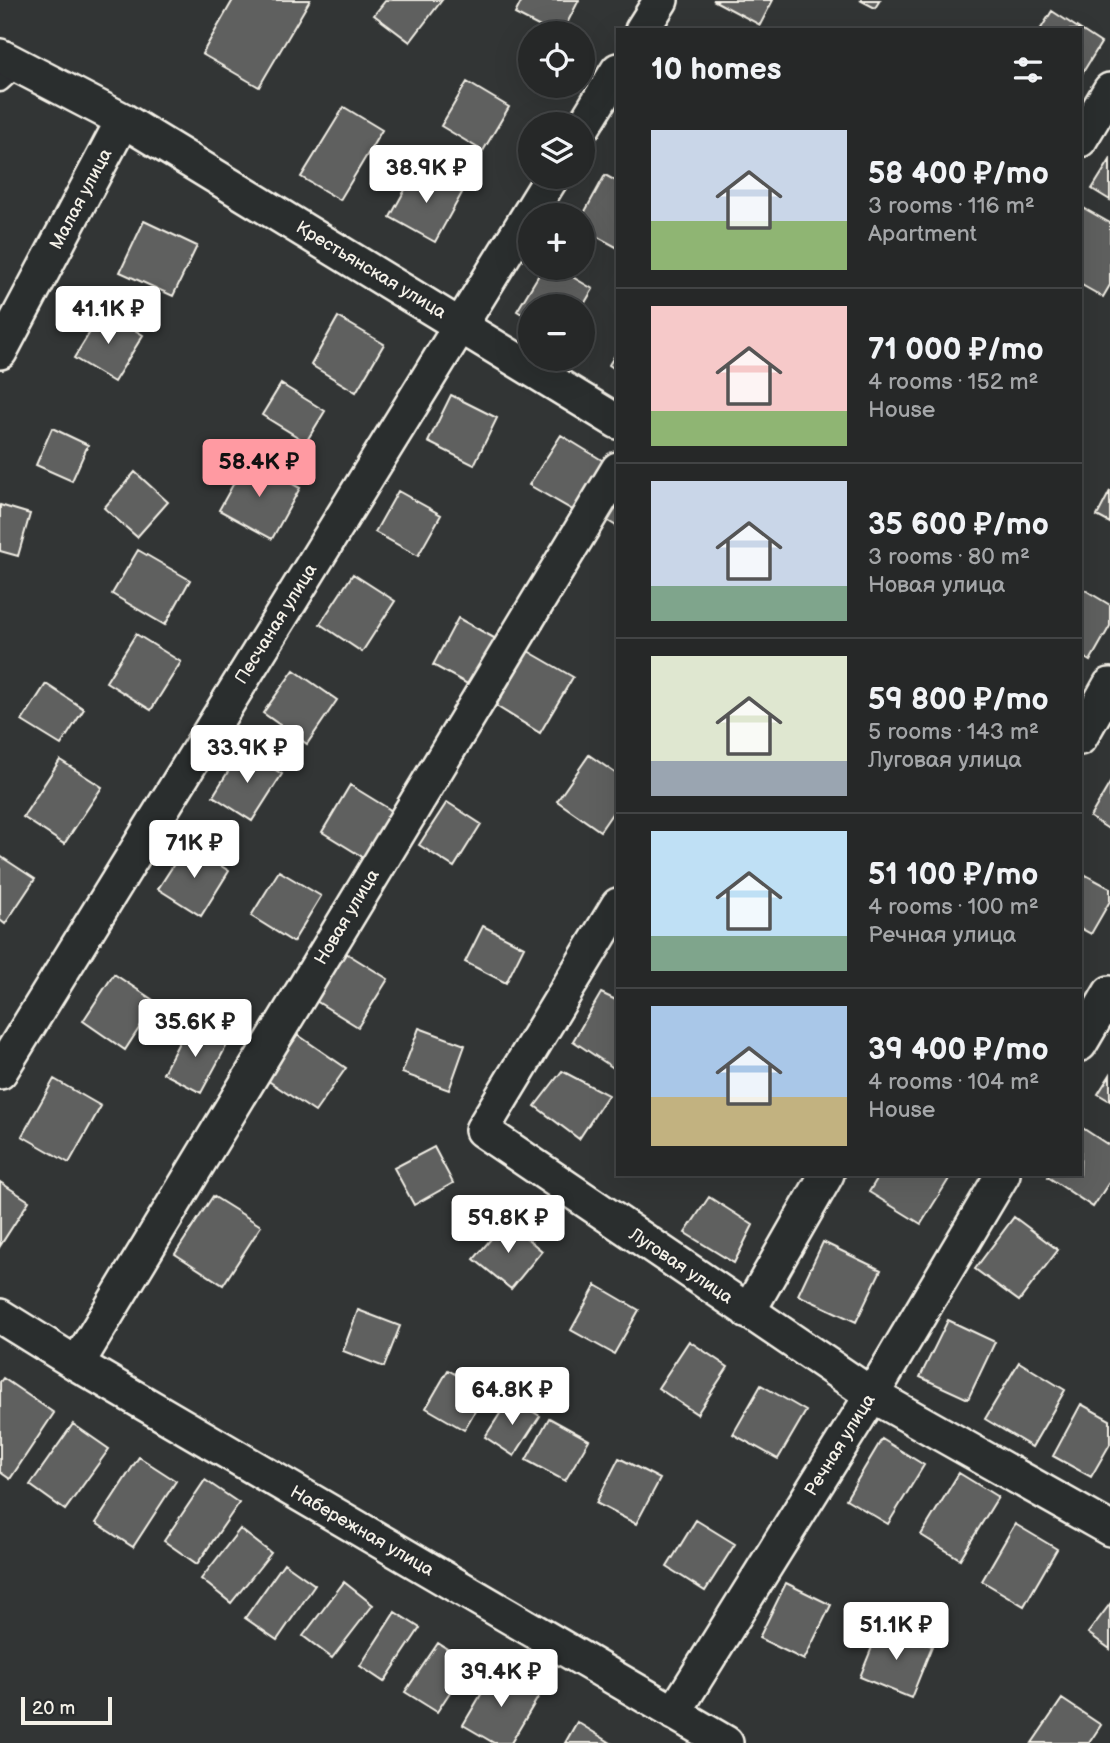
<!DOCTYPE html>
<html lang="en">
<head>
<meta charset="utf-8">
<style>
  :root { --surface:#262828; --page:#2e3030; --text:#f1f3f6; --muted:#a4a6a8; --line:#424445; --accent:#ff9aa2 }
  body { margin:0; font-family:"Balsamiq Sans",sans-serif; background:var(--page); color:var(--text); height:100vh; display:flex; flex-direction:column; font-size:26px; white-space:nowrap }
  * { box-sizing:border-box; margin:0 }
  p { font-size:23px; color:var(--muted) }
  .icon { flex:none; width:38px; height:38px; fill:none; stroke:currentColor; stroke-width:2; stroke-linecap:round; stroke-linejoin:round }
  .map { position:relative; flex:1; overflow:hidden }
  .drawer { position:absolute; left:616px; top:28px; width:466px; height:1148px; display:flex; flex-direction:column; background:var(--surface); border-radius:0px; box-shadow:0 7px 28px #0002,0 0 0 2px var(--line) }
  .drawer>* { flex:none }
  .fabs { position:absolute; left:518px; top:21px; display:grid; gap:14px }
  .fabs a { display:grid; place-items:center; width:77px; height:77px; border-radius:50%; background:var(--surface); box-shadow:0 7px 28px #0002,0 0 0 2px var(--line); font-size:35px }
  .scale { position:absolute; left:21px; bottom:18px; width:91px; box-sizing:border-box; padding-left:7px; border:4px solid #f4f1e8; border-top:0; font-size:19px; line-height:24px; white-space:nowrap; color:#f4f1e8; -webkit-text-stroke:5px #2a2d2e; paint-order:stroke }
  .price { position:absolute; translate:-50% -60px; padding:0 16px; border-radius:7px; background:#fff; color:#222; font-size:23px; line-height:46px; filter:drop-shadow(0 2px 4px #0008) }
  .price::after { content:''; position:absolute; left:50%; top:42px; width:21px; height:16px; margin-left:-10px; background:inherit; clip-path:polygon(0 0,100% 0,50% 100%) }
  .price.on { background:var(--accent); color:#111 }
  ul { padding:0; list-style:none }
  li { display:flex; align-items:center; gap:21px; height:175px; padding:0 35px }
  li+li { border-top:2px solid var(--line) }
  li span { display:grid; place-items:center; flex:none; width:196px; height:140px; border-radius:0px; color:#555 }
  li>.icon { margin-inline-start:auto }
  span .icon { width:84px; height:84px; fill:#fffc; stroke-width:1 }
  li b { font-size:30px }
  h2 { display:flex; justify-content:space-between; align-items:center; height:84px; padding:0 35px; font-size:30px }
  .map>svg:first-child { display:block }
  .building { fill:#5f605f; stroke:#f4f1e8; stroke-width:2 }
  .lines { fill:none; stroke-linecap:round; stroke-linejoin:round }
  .lane-casing { stroke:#f4f1e8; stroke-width:23 }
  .street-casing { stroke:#f4f1e8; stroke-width:38 }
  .lane { stroke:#2a2d2e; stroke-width:18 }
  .street { stroke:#2a2d2e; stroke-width:33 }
  .labels { text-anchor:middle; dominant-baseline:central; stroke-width:5; stroke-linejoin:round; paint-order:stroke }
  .street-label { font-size:18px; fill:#f4f1e8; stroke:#2a2d2e }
</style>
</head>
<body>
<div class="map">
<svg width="1110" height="1743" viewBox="0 0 1110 1743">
  <rect width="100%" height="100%" fill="#323535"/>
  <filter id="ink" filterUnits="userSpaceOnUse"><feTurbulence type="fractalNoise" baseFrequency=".0143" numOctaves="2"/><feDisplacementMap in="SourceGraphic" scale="14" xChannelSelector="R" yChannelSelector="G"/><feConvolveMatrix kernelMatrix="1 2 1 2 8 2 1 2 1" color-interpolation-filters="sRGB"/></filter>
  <g filter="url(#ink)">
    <path class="building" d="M233,0H310L259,87L202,54Z
      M386,0H442L410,42L374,15Z
      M522,0H579L562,33H552L515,14Z
      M713,0H773L760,25Z
      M860,0H880L875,8Z
      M1052,11L1101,43L1080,77V30H1040Z
      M467,82L509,107L483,151L441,126Z
      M344,107L382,130L340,200L301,177Z
      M1110,160V200L1092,189Z
      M417,168L462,193L435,242L390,217Z
      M605,175L618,182V248L583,229V215Z
      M1080,206L1110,223V285L1103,297L1080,284Z
      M144,221L197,246L173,296L120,272Z
      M543,268H557L593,289L583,306H530V319L517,311Z
      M103,311L143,335L114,382L74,358Z
      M338,317L384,344L356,392L311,365Z
      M618,350V371L609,365Z
      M281,384L325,411L306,442L262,415Z
      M451,395L497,418L474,465L428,442Z
      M52,428L88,445L72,481L36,465Z
      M561,435L605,462L578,513L529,485Z
      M247,459L300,488L272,539L219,510Z
      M135,472L168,502L137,537L104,508Z
      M398,491L441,515L418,556L375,532Z
      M1110,491V523L1097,516Z
      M0,505L30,514L18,556L0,551Z
      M618,505V527L608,521Z
      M138,550L190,580L165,625L112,594Z
      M353,574L395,601L362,652L320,624Z
      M1080,587L1110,605V626L1090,661L1080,655Z
      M458,618L496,639L471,686L433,665Z
      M136,634L181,662L151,710L106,682Z
      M528,651L573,677L540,733L496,706Z
      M294,670L337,700L307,744L263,713Z
      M46,684L84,709L61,745L22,721Z
      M242,749L282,774L252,821L213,796Z
      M589,755L618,775V805L600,831L557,801Z
      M60,760L102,787L64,844L23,817Z
      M1110,783V830L1090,817Z
      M350,785L394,812L366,859L322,832Z
      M447,802L481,824L454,867L419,845Z
      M187,844L229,871L201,916L158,889Z
      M0,856L35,879L5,924L0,920Z
      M279,871L321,896L293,942L251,916Z
      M1080,872L1110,888V901L1091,934L1080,928Z
      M483,926L524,947L506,983L465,962Z
      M346,953L388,979L358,1027L316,1001Z
      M114,974L156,1002L125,1050L83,1021Z
      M601,993L618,1001V1071L573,1041Z
      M188,1025L227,1045L201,1093L163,1073Z
      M419,1028L465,1045L449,1090L402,1073Z
      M298,1035L346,1068L315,1112L267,1080Z
      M562,1071L608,1095L579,1139L535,1106Z
      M1110,1075V1101L1098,1094Z
      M54,1079L101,1106L69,1163L22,1136Z
      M1081,1127L1110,1146V1181L1093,1207L1048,1177L1050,1174H1080Z
      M434,1147L453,1183L414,1205L394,1168Z
      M880,1174H952L921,1224L869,1192Z
      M0,1182L29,1201L0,1246Z
      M213,1196L261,1226L223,1285L175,1254Z
      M709,1197L753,1225L734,1263L685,1233Z
      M1014,1217L1058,1250L1019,1301L975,1269Z
      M506,1221L542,1251L511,1289L474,1259Z
      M823,1242L881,1270L856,1322L798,1295Z
      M596,1285L639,1310L614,1354L571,1330Z
      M358,1310L400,1326L384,1367L343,1351Z
      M948,1320L995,1342L968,1399L920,1377Z
      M689,1341L728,1367L697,1414L658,1388Z
      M1019,1362L1065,1390L1032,1447L985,1419Z
      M448,1370L486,1392L464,1430L426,1408Z
      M3,1378L54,1413L10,1479L0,1472V1382Z
      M761,1385L806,1411L778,1459L733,1434Z
      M510,1398L540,1416L514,1456L485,1437Z
      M1081,1404L1110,1420V1444L1091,1477L1053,1456Z
      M549,1418L589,1440L565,1481L526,1460Z
      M73,1424L109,1449L65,1510L30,1485Z
      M882,1439L924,1465L888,1524L846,1499Z
      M139,1457L176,1481L133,1547L96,1523Z
      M619,1458L660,1479L636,1524L596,1503Z
      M959,1473L998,1497L960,1559L921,1535Z
      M205,1480L239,1503L197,1564L164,1541Z
      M696,1520L735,1544L705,1591L667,1567Z
      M1015,1524L1057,1549L1024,1606L982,1581Z
      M240,1529L271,1553L231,1603L201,1579Z
      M284,1563L315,1585L277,1640L245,1618Z
      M344,1582L373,1605L332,1658L303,1636Z
      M786,1583L831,1605L804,1660L759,1638Z
      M1110,1604V1649L1088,1633Z
      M395,1612L420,1628L384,1682L360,1666Z
      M881,1625L932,1646L911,1698L860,1677Z
      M438,1643L469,1663L437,1712L405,1692Z
      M496,1669L540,1694L511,1743H494L463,1725Z
      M1062,1699L1101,1725L1089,1743H1032Z
      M577,1722L611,1743H565Z"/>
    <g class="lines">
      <g class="lane-casing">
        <path id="lane" d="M0,82L19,65"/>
      </g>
      <g class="street-casing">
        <path id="street" d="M642,30L661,0
          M0,56L123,120L618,422
          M583,127L618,70
          M1080,140L1110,90
          M0,352L123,120
          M1080,738L1110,685
          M618,905L482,1130L872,1395L1110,1529
          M1080,1044L1110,993
          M0,1072L552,177
          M748,1312L827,1174
          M0,1316L77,1364L726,1743
          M77,1364L618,469
          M674,1713L872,1395L1003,1174"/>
      </g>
      <use href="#lane" class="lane"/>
      <use href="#street" class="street"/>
    </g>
  </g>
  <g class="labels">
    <g class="street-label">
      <text transform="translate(81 199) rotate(-62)">Малая улица</text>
      <text transform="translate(371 270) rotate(31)">Крестьянская улица</text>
      <text transform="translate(276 624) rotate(-58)">Песчаная улица</text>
      <text transform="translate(347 917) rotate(-59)">Новая улица</text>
      <text transform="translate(681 1266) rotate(34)">Луговая улица</text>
      <text transform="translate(840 1445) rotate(-58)">Речная улица</text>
      <text transform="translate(362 1531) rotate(30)">Набережная улица</text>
    </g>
  </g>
</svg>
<div class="fabs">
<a><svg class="icon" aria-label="locate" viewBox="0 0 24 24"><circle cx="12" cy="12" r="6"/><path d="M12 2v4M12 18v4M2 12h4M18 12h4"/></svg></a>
<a><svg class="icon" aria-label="layers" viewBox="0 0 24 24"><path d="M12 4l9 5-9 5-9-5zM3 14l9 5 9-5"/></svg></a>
<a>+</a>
<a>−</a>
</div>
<div class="scale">20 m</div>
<b class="price" style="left:426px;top:205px">38.9K ₽</b>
<b class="price" style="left:108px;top:346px">41.1K ₽</b>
<b class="price on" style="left:259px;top:499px">58.4K ₽</b>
<b class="price" style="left:247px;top:785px">33.9K ₽</b>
<b class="price" style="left:194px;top:880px">71K ₽</b>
<b class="price" style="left:195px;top:1059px">35.6K ₽</b>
<b class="price" style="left:508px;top:1255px">59.8K ₽</b>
<b class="price" style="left:512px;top:1427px">64.8K ₽</b>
<b class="price" style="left:896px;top:1662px">51.1K ₽</b>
<b class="price" style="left:501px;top:1709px">39.4K ₽</b>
<section class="drawer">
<h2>10 homes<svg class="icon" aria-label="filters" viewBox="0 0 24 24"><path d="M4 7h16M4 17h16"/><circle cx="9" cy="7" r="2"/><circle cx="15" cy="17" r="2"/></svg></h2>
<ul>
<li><span style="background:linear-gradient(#c9d6e8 65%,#8fb573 0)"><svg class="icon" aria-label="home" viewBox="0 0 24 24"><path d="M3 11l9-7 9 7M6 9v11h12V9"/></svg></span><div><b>58 400 ₽/mo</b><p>3 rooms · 116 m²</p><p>Apartment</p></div></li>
<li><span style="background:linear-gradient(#f6c9c9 75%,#8fb573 0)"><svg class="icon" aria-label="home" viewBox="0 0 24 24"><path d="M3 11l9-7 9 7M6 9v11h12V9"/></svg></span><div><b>71 000 ₽/mo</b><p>4 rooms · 152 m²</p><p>House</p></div></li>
<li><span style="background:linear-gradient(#c9d6e8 75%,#7fa58c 0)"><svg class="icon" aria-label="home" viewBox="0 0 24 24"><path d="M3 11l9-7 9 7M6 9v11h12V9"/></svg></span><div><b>35 600 ₽/mo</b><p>3 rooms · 80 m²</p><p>Новая улица</p></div></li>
<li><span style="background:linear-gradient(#dfe7d0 75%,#9aa5b1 0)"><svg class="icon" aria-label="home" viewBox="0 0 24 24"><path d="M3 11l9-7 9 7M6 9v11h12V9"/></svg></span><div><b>59 800 ₽/mo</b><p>5 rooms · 143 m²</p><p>Луговая улица</p></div></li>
<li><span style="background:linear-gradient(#bfe0f5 75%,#7fa58c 0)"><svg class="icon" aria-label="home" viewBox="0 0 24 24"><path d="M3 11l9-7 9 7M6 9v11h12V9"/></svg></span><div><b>51 100 ₽/mo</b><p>4 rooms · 100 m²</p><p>Речная улица</p></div></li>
<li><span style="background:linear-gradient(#a9c7e8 65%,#c2b280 0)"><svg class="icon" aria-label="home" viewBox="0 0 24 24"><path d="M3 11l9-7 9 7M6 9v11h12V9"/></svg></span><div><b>39 400 ₽/mo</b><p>4 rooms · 104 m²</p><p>House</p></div></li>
</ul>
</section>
</div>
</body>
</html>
